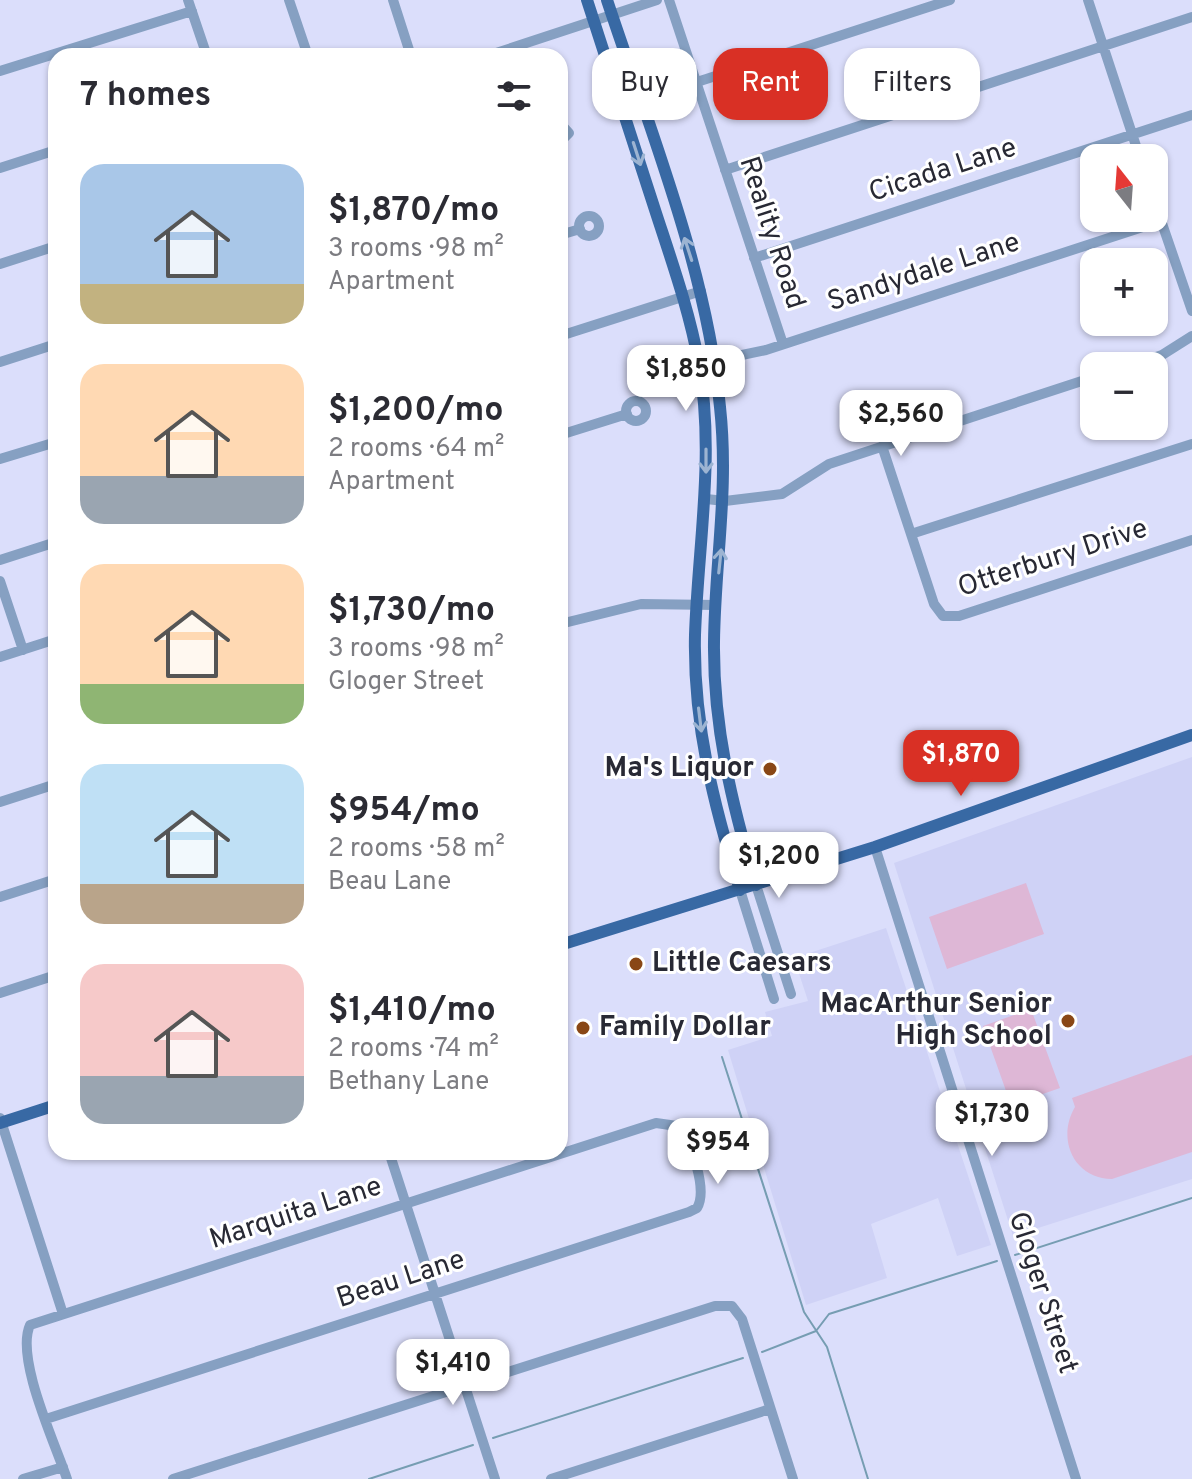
<!DOCTYPE html>
<html lang="en">
<head>
<meta charset="utf-8">
<style>
  :root { --surface:#fff; --page:#f7f7f7; --text:#2b2b33; --muted:#7c7c81; --accent:#d93025 }
  body { margin:0; font-family:Overpass,sans-serif; background:var(--page); color:var(--text); height:100vh; display:flex; flex-direction:column; font-size:30px; white-space:nowrap }
  * { box-sizing:border-box; margin:0 }
  p { font-size:26px; color:var(--muted) }
  .icon { flex:none; width:44px; height:44px; fill:none; stroke:currentColor; stroke-width:2; stroke-linecap:round; stroke-linejoin:round }
  .map { position:relative; flex:1; overflow:hidden }
  .panel { position:absolute; left:48px; top:48px; width:520px; height:1112px; display:flex; flex-direction:column; background:var(--surface); border-radius:24px; box-shadow:0 2px 6px #0004 }
  .panel>* { flex:none }
  .banner { position:absolute; left:592px; top:48px; width:480px; height:72px; display:flex; gap:16px }
  .needle { width:52px; rotate:343deg }
  .fabs { position:absolute; left:1080px; top:144px; display:grid; gap:16px }
  .fabs a { display:grid; place-items:center; width:88px; height:88px; border-radius:16px; background:var(--surface); box-shadow:0 2px 6px #0004; font-size:40px }
  .price { position:absolute; translate:-50% -68px; padding:0 18px; border-radius:16px; background:#fff; color:#222; font-size:26px; line-height:52px; filter:drop-shadow(0 2px 4px #0008) }
  .price::after { content:''; position:absolute; left:50%; top:48px; width:24px; height:18px; margin-left:-12px; background:inherit; clip-path:polygon(0 0,100% 0,50% 100%) }
  .price.active { background:var(--accent); color:#fff }
  ul { padding:0; list-style:none }
  li { display:flex; align-items:center; gap:24px; height:200px; padding:0 32px }
  li span { display:grid; place-items:center; flex:none; width:224px; height:160px; border-radius:24px; color:#555 }
  li>.icon { margin-inline-start:auto }
  span .icon { width:96px; height:96px; fill:#fffc; stroke-width:1 }
  li b { font-size:34px }
  h2 { display:flex; justify-content:space-between; align-items:center; height:96px; padding:0 32px; font-size:34px }
  .tag { padding:0 28px; border-radius:24px; background:var(--surface); box-shadow:0 2px 6px #0004; font-size:28px; line-height:72px }
  .tag.active { background:var(--accent); color:#fff }
  .map>svg:first-child { display:block }
  .built { fill:#cfd2f6 }
  .green { fill:#deb7d6 }
  .lines { fill:none; stroke-linecap:round; stroke-linejoin:round }
  .stream { stroke:#769db2; stroke-width:2 }
  .minor { stroke:#86a0c2; stroke-width:10 }
  .major { stroke:#3869a4; stroke-width:12 }
  .oneway { stroke:#9cb4d2 }
  .poi-dot { fill:#894716; stroke:#fff; stroke-width:3 }
  .labels { text-anchor:middle; dominant-baseline:central; stroke-width:6; stroke-linejoin:round; paint-order:stroke }
  .street-label { font-size:28px; fill:#282934; stroke:#fff }
  .poi-label { font-size:28px; font-weight:bold; fill:#282934; stroke:#fff; text-anchor:end }
</style>
</head>
<body>
<div class="map">
<svg width="1192" height="1479" viewBox="0 0 1192 1479">
  <rect width="100%" height="100%" fill="#dbdefb"/>
  <path class="built" d="M1192,757V1179L1013,1236L894,863Z
    M886,928L991,1245L957,1256L938,1198L871,1224L887,1278L806,1305L728,1050L772,1036L765,1012L808,1001L794,958Z"/>
  <path class="green" d="M1026,883L1044,934L947,969L929,917Z
    M1031,1009L1060,1088L1011,1105L983,1026Z
    M1192,1055V1152L1112,1179C1074,1179 1056,1139 1075,1107L1072,1098Z"/>
  <g class="lines">
    <path class="stream" d="M722,1057L804,1312L827,1347L868,1479
      M1015,1255L1192,1198
      M762,1352L816,1331L829,1314L997,1261
      M493,1438L743,1358
      M369,1479L473,1445"/>
    <path class="minor" d="M188,0L207,56
      M289,0L308,56
      M393,0L411,56
      M669,0L783,344
      M1088,0L1140,158
      M487,56L657,0
      M0,71L192,11
      M697,82L950,0
      M560,123L569,133L560,142
      M0,168L56,150
      M725,170L1192,17
      M1154,200L1192,311
      M579 226a10 10 0 1 1 20 0a10 10 0 1 1-20 0Z
      M560,235L580,229
      M754,258L1192,115
      M0,264L56,246
      M560,336L701,291
      M0,362L56,344
      M699,364L766,350L1161,221
      M1129,366L1162,355L1192,336
      M626 411a10 10 0 1 1 20 0a10 10 0 1 1-20 0Z
      M560,435L627,414
      M882,446L934,604L943,616H959L1192,540
      M0,459L56,442
      M706,499L725,501L782,494L829,464L1094,377
      M911,534L1192,444
      M0,560L56,542
      M0,581L23,650
      M560,624L641,604L716,605
      M0,657L56,639
      M0,802L56,784
      M875,847L1076,1479
      M756,885L791,994
      M740,890L774,999
      M0,897L56,879
      M0,993L56,975
      M0,1118L63,1314
      M389,1152L495,1479
      M46,1419L689,1212L697,1208C708,1190 691,1140 677,1126L656,1123L30,1325C15,1358 55,1443 67,1479
      M23,1479L63,1467
      M173,1479L715,1306H732L742,1319L793,1479
      M551,1479L770,1409"/>
    <path class="major" d="M587,0C610,71 633,142 656,213C672,262 690,313 699,364C715,455 698,545 695,635C693,724 714,806 740,890
      M607,0C650,130 707,270 720,407C729,490 715,560 714,642C713,726 732,805 756,885
      M560,945L875,847L1192,735
      M0,1123L56,1105"/>
  </g>
  <defs><path id="oneway-shaft" d="M-6 0H5M1.5-3L5.5 0L1.5 3" fill="none" stroke-width="1.6" stroke-linecap="round" stroke-linejoin="round" transform="scale(2)"/></defs>
  <g class="oneway">
    <use href="#oneway-shaft" transform="translate(637 154) rotate(72)"/>
    <use href="#oneway-shaft" transform="translate(688 249) rotate(-108)"/>
    <use href="#oneway-shaft" transform="translate(706 461) rotate(90)"/>
    <use href="#oneway-shaft" transform="translate(720 561) rotate(-84)"/>
    <use href="#oneway-shaft" transform="translate(700 720) rotate(83)"/>
  </g>
  <g class="poi-dot">
    <circle cx="770" cy="769" r="8"/>
    <circle cx="636" cy="964" r="8"/>
    <circle cx="1068" cy="1021" r="8"/>
    <circle cx="583" cy="1028" r="8"/>
  </g>
  <g class="labels">
    <g class="street-label">
      <text transform="translate(943 171) rotate(-18)">Cicada Lane</text>
      <text transform="translate(771 233) rotate(72)">Reality Road</text>
      <text transform="translate(924 273) rotate(-18)">Sandydale Lane</text>
      <text transform="translate(1053 559) rotate(-18)">Otterbury Drive</text>
      <text transform="translate(296 1214) rotate(-18)">Marquita Lane</text>
      <text transform="translate(401 1280) rotate(-18)">Beau Lane</text>
      <text transform="translate(1042 1293) rotate(72)">Gloger Street</text>
    </g>
    <g class="poi-label">
      <text x="754" y="769">Ma's Liquor</text>
      <text x="652" y="964" text-anchor="start">Little Caesars</text>
      <text x="1052" y="1005">MacArthur Senior<tspan x="1052" dy="32">High School</tspan></text>
      <text x="599" y="1028" text-anchor="start">Family Dollar</text>
    </g>
  </g>
</svg>
<div class="fabs">
<a><svg class="needle" viewBox="-14 -14 28 28"><path d="M0-13l5 13h-10z" fill="#e53935"/><path d="M0 13l5-13h-10z" fill="#7c7c81"/></svg></a>
<a>+</a>
<a>−</a>
</div>
<b class="price" style="left:686px;top:413px">$1,850</b>
<b class="price" style="left:901px;top:458px">$2,560</b>
<b class="price active" style="left:961px;top:798px">$1,870</b>
<b class="price" style="left:779px;top:900px">$1,200</b>
<b class="price" style="left:992px;top:1158px">$1,730</b>
<b class="price" style="left:718px;top:1186px">$954</b>
<b class="price" style="left:453px;top:1407px">$1,410</b>
<div class="banner">
<a class="tag">Buy</a>
<a class="tag active">Rent</a>
<a class="tag">Filters</a>
</div>
<section class="panel">
<h2>7 homes<svg class="icon" aria-label="filters" viewBox="0 0 24 24"><path d="M4 7h16M4 17h16"/><circle cx="9" cy="7" r="2"/><circle cx="15" cy="17" r="2"/></svg></h2>
<ul>
<li><span style="background:linear-gradient(#a9c7e8 75%,#c2b280 0)"><svg class="icon" aria-label="home" viewBox="0 0 24 24"><path d="M3 11l9-7 9 7M6 9v11h12V9"/></svg></span><div><b>$1,870/mo</b><p>3 rooms · 98 m²</p><p>Apartment</p></div></li>
<li><span style="background:linear-gradient(#ffd9b3 70%,#9aa5b1 0)"><svg class="icon" aria-label="home" viewBox="0 0 24 24"><path d="M3 11l9-7 9 7M6 9v11h12V9"/></svg></span><div><b>$1,200/mo</b><p>2 rooms · 64 m²</p><p>Apartment</p></div></li>
<li><span style="background:linear-gradient(#ffd9b3 75%,#8fb573 0)"><svg class="icon" aria-label="home" viewBox="0 0 24 24"><path d="M3 11l9-7 9 7M6 9v11h12V9"/></svg></span><div><b>$1,730/mo</b><p>3 rooms · 98 m²</p><p>Gloger Street</p></div></li>
<li><span style="background:linear-gradient(#bfe0f5 75%,#b9a48a 0)"><svg class="icon" aria-label="home" viewBox="0 0 24 24"><path d="M3 11l9-7 9 7M6 9v11h12V9"/></svg></span><div><b>$954/mo</b><p>2 rooms · 58 m²</p><p>Beau Lane</p></div></li>
<li><span style="background:linear-gradient(#f6c9c9 70%,#9aa5b1 0)"><svg class="icon" aria-label="home" viewBox="0 0 24 24"><path d="M3 11l9-7 9 7M6 9v11h12V9"/></svg></span><div><b>$1,410/mo</b><p>2 rooms · 74 m²</p><p>Bethany Lane</p></div></li>
</ul>
</section>
</div>
</body>
</html>
